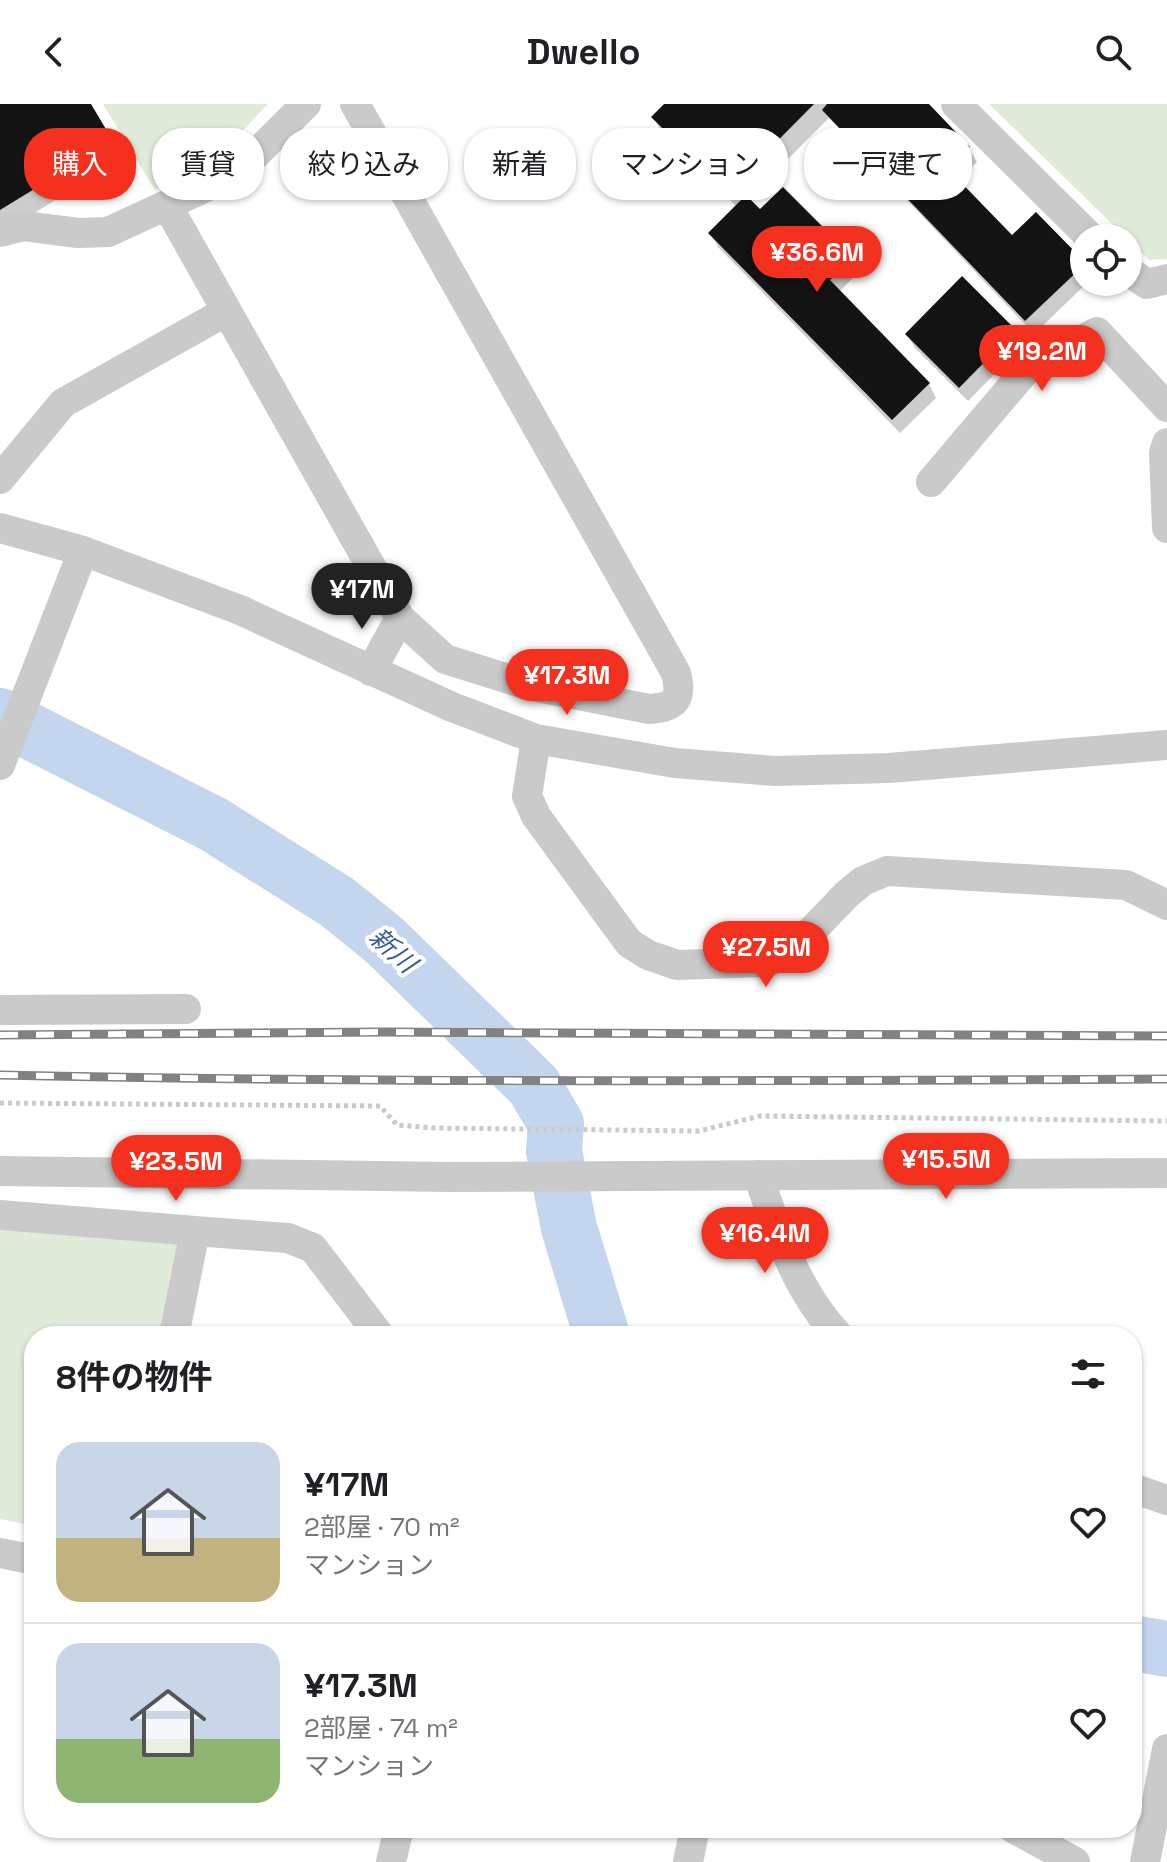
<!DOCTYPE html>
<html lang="ja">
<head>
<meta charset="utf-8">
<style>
  :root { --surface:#fff; --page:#f6f6f6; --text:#202124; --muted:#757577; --line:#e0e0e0; --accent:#f4311f }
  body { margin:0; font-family:"Space Grotesk","Noto Sans JP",sans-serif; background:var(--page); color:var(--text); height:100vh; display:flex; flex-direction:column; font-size:30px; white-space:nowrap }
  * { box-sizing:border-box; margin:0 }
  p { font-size:26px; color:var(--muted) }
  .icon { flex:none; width:44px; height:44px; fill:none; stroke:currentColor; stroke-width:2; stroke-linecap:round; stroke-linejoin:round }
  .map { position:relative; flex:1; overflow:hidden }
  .drawer { position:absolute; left:24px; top:1222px; width:1118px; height:512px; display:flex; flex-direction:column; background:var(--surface); border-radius:32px; box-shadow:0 2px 6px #0004 }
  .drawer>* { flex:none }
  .top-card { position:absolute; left:24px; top:24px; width:1120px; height:72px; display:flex; gap:16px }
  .buttons { position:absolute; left:1070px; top:120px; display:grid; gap:16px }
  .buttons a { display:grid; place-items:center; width:72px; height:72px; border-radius:50%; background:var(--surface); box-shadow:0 2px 6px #0004; font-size:40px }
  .price { position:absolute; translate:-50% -68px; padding:0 18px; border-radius:28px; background:var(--accent); color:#fff; font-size:26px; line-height:52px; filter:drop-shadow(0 2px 4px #0008) }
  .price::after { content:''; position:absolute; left:50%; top:48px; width:24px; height:18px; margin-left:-12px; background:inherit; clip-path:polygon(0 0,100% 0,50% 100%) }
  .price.current { background:#222; color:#fff }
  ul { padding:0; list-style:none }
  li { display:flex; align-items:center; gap:24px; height:200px; padding:0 32px }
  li+li { border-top:2px solid var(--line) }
  li span { display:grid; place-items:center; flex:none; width:224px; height:160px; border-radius:24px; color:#555 }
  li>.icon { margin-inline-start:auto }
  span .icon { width:96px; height:96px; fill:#fffc; stroke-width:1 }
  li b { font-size:34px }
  h2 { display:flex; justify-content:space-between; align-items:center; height:96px; padding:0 32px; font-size:34px }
  .chip { padding:0 28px; border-radius:32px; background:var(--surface); box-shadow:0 2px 6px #0004; font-size:28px; line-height:72px }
  .chip.current { background:var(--accent); color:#fff }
  header { display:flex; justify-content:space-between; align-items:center; height:104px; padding:0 32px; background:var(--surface); font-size:36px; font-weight:700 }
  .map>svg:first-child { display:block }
  .green { fill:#e0ecd9 }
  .shadow { fill:#0003 }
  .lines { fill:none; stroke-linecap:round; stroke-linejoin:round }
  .river { stroke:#c3d6ee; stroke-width:56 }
  .building { fill:#141414 }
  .path { stroke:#cacaca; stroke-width:5; stroke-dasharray:4 4; stroke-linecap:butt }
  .minor { stroke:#cacaca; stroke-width:30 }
  .rail-casing { stroke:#828282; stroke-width:9 }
  .rail { stroke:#fff; stroke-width:6; stroke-dasharray:18; stroke-linecap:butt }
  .labels { text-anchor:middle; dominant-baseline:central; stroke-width:8; stroke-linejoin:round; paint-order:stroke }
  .water-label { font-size:26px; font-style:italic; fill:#356095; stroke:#fff }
</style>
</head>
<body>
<header><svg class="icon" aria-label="back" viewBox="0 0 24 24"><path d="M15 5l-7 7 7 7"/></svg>Dwello<svg class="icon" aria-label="search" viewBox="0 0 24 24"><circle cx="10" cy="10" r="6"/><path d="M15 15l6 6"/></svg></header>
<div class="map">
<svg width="1167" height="1758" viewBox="0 0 1167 1758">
  <rect width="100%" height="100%" fill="#fff"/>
  <path class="green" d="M103,0H268L231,39L155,86Z
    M989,0H1167V155L1149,156Z
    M0,1111L195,1127L174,1232H34V1422L0,1415Z"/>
  <path class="shadow" d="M0,0H89L121,56L0,130Z
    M667,0H926L969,44L977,58L957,77L1012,134L1084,160V178H1088L1034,230L829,14L748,95L760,108L851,155L859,168L839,188L929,280L936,294L900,329L718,143L711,129L737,103L664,32L654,14Z
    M962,175L1015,228L1023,241L968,297L915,244L907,230Z"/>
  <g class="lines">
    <path class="river" d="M0,612L213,720L337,798L384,836L534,982L556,1020L554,1047L569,1124L602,1232
      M1132,1539L1167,1545"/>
  </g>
  <path class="building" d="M0,0H91L113,37L0,106Z
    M664,0H814L727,88L651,13Z
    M827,0H929L970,43L948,65L1012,131L1036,108L1084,157V161L1025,217L822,6Z
    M783,83L853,153L830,176L930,279L892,316L708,129L746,91L760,105Z
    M962,172L1016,226L959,284L905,230Z"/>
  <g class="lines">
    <path class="path" d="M0,999L380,1002L397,1021L434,1024L699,1027L760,1012L1167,1017"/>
    <path class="minor" d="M956,0L1091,134
      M167,101L400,514L445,555L528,581L649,605C675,604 683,595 676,569L355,0
      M0,128L24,122L78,129L108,128L230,72L247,59L306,0
      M1128,167L1147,180L1167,175
      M1167,339L1164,349L1167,424
      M0,375L63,299L227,207
      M931,378L1026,266L1097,228L1167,303
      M0,424L83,447L240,506L452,603L536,635L675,659L775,667L889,664L1167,641
      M371,567L400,514
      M536,635L527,692L536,712L629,839L648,851L677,861L767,858L784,850L801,838L847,790L863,777L887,767L1126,781L1167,801
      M0,661L83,447
      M0,906L186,905
      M0,1067L452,1073L1167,1069
      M758,1071C778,1129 796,1187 839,1232
      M0,1111L195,1127L174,1232
      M195,1127L288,1134L313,1144L380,1232
      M1132,1384L1167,1396
      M0,1449L34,1456
      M1013,1724L1075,1758
      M391,1758L399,1724
      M688,1758L695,1724
      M1145,1758L1167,1645"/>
    <g class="rail-casing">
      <path id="rail" d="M0,931L383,928L1167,932
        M0,971C389,979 778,977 1167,975"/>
    </g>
    <use href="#rail" class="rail"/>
  </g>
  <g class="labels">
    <g class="water-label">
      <text transform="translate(393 846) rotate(42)">新川</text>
    </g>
  </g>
</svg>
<div class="buttons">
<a><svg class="icon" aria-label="locate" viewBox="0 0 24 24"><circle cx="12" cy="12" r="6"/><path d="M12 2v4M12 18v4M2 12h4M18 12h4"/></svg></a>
</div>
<b class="price" style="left:817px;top:190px">¥36.6M</b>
<b class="price" style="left:1042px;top:289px">¥19.2M</b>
<b class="price current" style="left:362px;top:527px">¥17M</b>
<b class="price" style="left:567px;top:613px">¥17.3M</b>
<b class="price" style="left:766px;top:885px">¥27.5M</b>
<b class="price" style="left:946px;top:1097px">¥15.5M</b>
<b class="price" style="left:176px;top:1099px">¥23.5M</b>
<b class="price" style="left:765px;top:1171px">¥16.4M</b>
<div class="top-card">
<a class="chip current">購入</a>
<a class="chip">賃貸</a>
<a class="chip">絞り込み</a>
<a class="chip">新着</a>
<a class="chip">マンション</a>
<a class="chip">一戸建て</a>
</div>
<section class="drawer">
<h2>8件の物件<svg class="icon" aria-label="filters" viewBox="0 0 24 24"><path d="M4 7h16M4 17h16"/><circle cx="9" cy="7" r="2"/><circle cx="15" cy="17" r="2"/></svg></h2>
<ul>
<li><span style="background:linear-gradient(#c9d6e8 60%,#c2b280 0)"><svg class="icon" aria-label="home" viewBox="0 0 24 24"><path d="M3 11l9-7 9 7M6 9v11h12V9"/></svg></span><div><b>¥17M</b><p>2部屋 · 70 m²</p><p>マンション</p></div><svg class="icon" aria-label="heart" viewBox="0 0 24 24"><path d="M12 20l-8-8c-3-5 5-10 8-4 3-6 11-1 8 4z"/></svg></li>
<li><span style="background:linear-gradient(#c9d6e8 60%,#8fb573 0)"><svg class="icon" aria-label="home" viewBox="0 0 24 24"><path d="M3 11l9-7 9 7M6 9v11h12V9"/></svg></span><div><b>¥17.3M</b><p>2部屋 · 74 m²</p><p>マンション</p></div><svg class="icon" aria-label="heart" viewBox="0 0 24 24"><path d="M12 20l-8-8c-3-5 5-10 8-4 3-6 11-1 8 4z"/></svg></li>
</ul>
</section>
</div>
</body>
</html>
